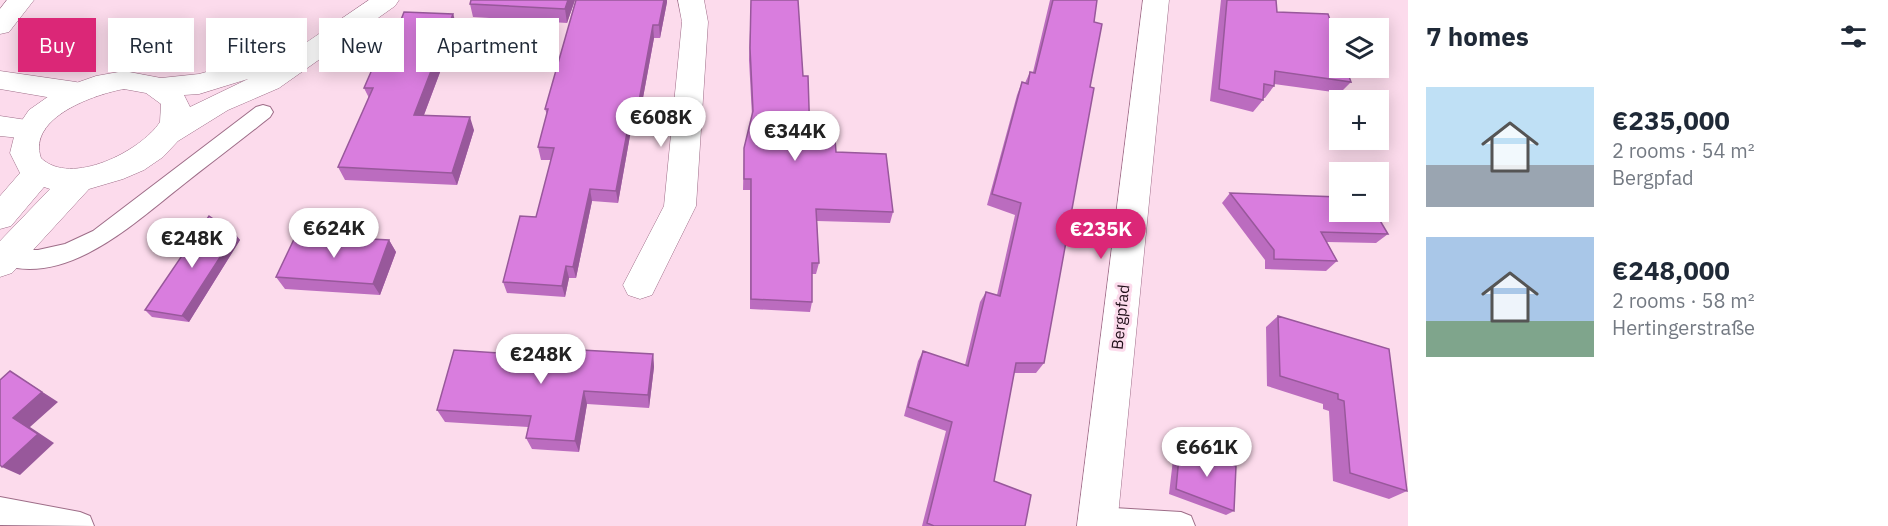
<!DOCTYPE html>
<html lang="en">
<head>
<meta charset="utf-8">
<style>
  :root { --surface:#fff; --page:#f2f2f3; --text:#1f2937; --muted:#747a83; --accent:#db2777 }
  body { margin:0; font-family:"IBM Plex Sans",sans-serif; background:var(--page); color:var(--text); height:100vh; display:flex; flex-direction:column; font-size:22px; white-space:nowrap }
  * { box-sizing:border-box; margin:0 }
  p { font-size:20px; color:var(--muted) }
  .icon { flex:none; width:33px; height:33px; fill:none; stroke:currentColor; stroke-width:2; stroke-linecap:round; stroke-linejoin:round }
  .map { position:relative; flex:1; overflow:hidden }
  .panel { display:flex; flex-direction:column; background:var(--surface); width:480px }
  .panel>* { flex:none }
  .guide { position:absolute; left:18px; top:18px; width:570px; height:54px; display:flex; gap:12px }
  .tools { position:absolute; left:1329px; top:18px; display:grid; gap:12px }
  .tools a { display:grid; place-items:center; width:60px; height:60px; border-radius:0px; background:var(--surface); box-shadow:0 3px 15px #0003; font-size:30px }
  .price { position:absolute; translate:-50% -51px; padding:0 14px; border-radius:21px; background:#fff; color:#222; font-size:20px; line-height:39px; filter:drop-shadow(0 2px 3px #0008) }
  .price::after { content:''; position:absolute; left:50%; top:36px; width:18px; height:14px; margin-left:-9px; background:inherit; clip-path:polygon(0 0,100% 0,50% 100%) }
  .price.selected { background:var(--accent); color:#fff }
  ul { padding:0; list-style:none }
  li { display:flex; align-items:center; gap:18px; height:150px; padding:0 18px }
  li span { display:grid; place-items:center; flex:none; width:168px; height:120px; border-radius:0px; color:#555 }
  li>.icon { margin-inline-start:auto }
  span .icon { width:72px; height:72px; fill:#fffc; stroke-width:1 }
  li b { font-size:26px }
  h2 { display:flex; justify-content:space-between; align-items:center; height:72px; padding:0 18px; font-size:26px }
  .chip { padding:0 21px; border-radius:0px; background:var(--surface); box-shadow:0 3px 15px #0003; font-size:21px; line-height:54px }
  .chip.selected { background:var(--accent); color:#fff }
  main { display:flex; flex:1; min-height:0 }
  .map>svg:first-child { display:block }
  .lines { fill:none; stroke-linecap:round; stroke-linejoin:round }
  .service-casing { stroke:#9e6d88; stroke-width:2 }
  .minor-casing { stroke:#9e6d88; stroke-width:1 }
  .secondary-casing { stroke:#9e6d88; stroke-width:1 }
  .service { fill:#fff; fill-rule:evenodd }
  .minor { fill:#fff; fill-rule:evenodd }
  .secondary { fill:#fff; fill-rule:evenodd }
  .wall { fill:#bb6cbf }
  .shaded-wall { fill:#98589b }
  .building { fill:#d97dde; stroke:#98589b; stroke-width:1.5 }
  .labels { text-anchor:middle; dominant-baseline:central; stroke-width:6; stroke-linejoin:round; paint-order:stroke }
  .street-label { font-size:16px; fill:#22101a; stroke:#fcdbec }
</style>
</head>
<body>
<main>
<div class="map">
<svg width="1408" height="526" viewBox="0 0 1408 526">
  <rect width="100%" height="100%" fill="#fcdbec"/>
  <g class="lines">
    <g class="service-casing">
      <path id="service" d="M263,105L270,107L273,112L270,117C240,141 209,164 179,188C132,225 66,287 0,264V250H38L65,244L93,231L256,107Z
        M0,497L80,512L90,516L94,526L0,525Z
        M1097,507L1181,512L1191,516L1195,526H1085L1083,521L1087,511Z"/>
    </g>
    <g class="minor-casing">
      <path id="minor" d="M7,0H34L9,32L0,34V9Z
        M678,0H704L708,22L696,206L652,295L640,299L628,295L623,285L664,206L682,22Z
        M1143,0H1169L1117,526H1077Z
        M0,71L76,82L86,85L90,92L86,99L76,102L0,89Z
        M0,116L40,122L45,129L40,136L30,139L0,136Z"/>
    </g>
    <g class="secondary-casing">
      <path id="secondary" d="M369,0H399L395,6L279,88L228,110L178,141L163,157L144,170L123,179L89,189L12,273L0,277V241L50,189L44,187L11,226L0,229V196L20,173L10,153L16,129L29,110L59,89L96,76L124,71L161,78L199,74L257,58L267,61L270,67ZM248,79L190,107L184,95L199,94ZM124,89L146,93L161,104L160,122C141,151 71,187 41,158C27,117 96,94 124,89Z"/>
    </g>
    <use href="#service" class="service"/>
    <use href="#minor" class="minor"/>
    <use href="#secondary" class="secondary"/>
  </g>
  <path class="wall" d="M471,0H575L567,23L473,17L470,4Z
    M576,0H667V2L660,38H654L640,114L634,113L618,203L592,201L576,278H569L565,297L507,293L503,282L536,217L551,160H541L538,147L547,115L545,109Z
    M751,0H798L803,76L810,138L836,152L893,212L890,223L817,221L819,263L816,274H812V302L810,312L750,309V190H743L744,148L752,116L749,60Z
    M1050,0H1097L1094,22L1090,87L1044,363L1036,373H1014L994,481L1025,526H922L946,431L904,416L918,361L923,351L965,365L980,302L986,292L997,295L1015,215L987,205L1017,95L1022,82L1025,83L1030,72H1033Z
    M1221,0H1276L1277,12L1351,82L1340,93L1274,84V86L1265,98H1263V100L1253,112L1210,101Z
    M453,14L457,27L424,115L474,130L457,185L345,180L338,167L369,98L364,88L374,65L371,58L399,25Z
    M1230,193L1388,234L1376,243L1327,242L1337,261L1326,271L1265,269V260L1222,203Z
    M235,234L240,240L189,322L152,317L145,310Z
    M389,240L396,252L380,295L285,289L276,277Z
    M1278,316L1389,349L1407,491L1389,499L1333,481L1329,411L1323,409V404L1267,386L1266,327Z
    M653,354L654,367L649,408L587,404L579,452L532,449L526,438L528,427L445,422L437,410L543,356Z
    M1180,446L1234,511L1226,515L1169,494L1174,451Z"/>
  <path class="shaded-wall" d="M568,0H575L567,23L565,9Z
    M664,0H667V2L660,38L659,25Z
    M453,14L457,27L419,128L414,115Z
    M653,25L654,38L640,114L639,101Z
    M633,101L634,113L618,203L616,191Z
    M470,117L474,130L457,185L452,173Z
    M590,189L592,201L576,278L573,267Z
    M235,234L240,240L189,322L182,316Z
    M389,240L396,252L380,295L373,284Z
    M566,266L569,278L565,297L562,286Z
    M653,354L654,367L649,408L648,395Z
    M10,371L58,402L30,427L54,443L20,475L2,467L13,418Z
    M584,391L587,404L579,452L575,441Z"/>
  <path class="building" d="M471,0H568L565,9L470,4Z
    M576,0H664L659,25H653L639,101H633L616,191L590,189L573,267L566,266L562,286L503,282L520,216L536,217L554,148L538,147L548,109H545Z
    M751,0H798L803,76H808L810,138L835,139L836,152L886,154L893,212L816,209L819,263H812V302L751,299V179H744V148L753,111L750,48Z
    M1053,0H1097L1094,22L1102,24L1090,87L1094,88L1044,363H1016L994,481L1031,495L1025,526H934L927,523L952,422L908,407L923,351L968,366L986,292L1000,296L1021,203L992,194L1022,82L1028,84L1030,72L1035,73Z
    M1227,0H1276L1277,12L1328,14L1340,49V68H1346L1351,82L1275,71L1274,86L1264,84L1263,100L1219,89Z
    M404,12L453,14L414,115L470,117L452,173L338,167L373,88H364L377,58H371L387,24L399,25Z
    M1230,193L1340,197V212H1375L1388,234L1321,232L1337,261L1274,259V250Z
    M209,216L235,234L182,316L145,310Z
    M296,235L389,240L373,284L276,277Z
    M1278,316L1389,349L1407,491L1350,473L1344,401L1338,399V394L1280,376Z
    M545,348L653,354L648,395L584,391L575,441L526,438L531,416L437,410L454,350L543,356Z
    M10,371L42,392L13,418L38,434L2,467L0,465V380Z
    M1180,446L1236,466L1234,511L1176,489Z"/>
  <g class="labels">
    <g class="street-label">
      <text transform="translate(1120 317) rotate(-84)">Bergpfad</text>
    </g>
  </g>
</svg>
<div class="tools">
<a><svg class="icon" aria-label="layers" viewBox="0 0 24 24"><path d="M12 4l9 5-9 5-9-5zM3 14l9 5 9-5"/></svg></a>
<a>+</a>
<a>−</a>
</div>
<b class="price" style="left:661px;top:148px">€608K</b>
<b class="price" style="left:795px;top:162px">€344K</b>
<b class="price" style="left:334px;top:259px">€624K</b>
<b class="price selected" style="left:1101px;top:260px">€235K</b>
<b class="price" style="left:192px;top:269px">€248K</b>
<b class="price" style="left:541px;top:385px">€248K</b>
<b class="price" style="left:1207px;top:478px">€661K</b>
<div class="guide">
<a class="chip selected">Buy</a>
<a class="chip">Rent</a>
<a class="chip">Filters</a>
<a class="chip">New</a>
<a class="chip">Apartment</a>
</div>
</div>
<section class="panel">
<h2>7 homes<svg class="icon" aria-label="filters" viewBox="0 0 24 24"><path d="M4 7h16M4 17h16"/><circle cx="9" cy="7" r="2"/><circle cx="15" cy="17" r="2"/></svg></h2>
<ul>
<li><span style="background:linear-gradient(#bfe0f5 65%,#9aa5b1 0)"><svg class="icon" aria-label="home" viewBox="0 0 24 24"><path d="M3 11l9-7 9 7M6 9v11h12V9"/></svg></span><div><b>€235,000</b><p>2 rooms · 54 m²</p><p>Bergpfad</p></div></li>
<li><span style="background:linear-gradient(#a9c7e8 70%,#7fa58c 0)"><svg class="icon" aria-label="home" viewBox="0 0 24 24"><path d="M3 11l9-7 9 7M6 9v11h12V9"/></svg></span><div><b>€248,000</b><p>2 rooms · 58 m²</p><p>Hertingerstraße</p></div></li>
</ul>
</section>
</main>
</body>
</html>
